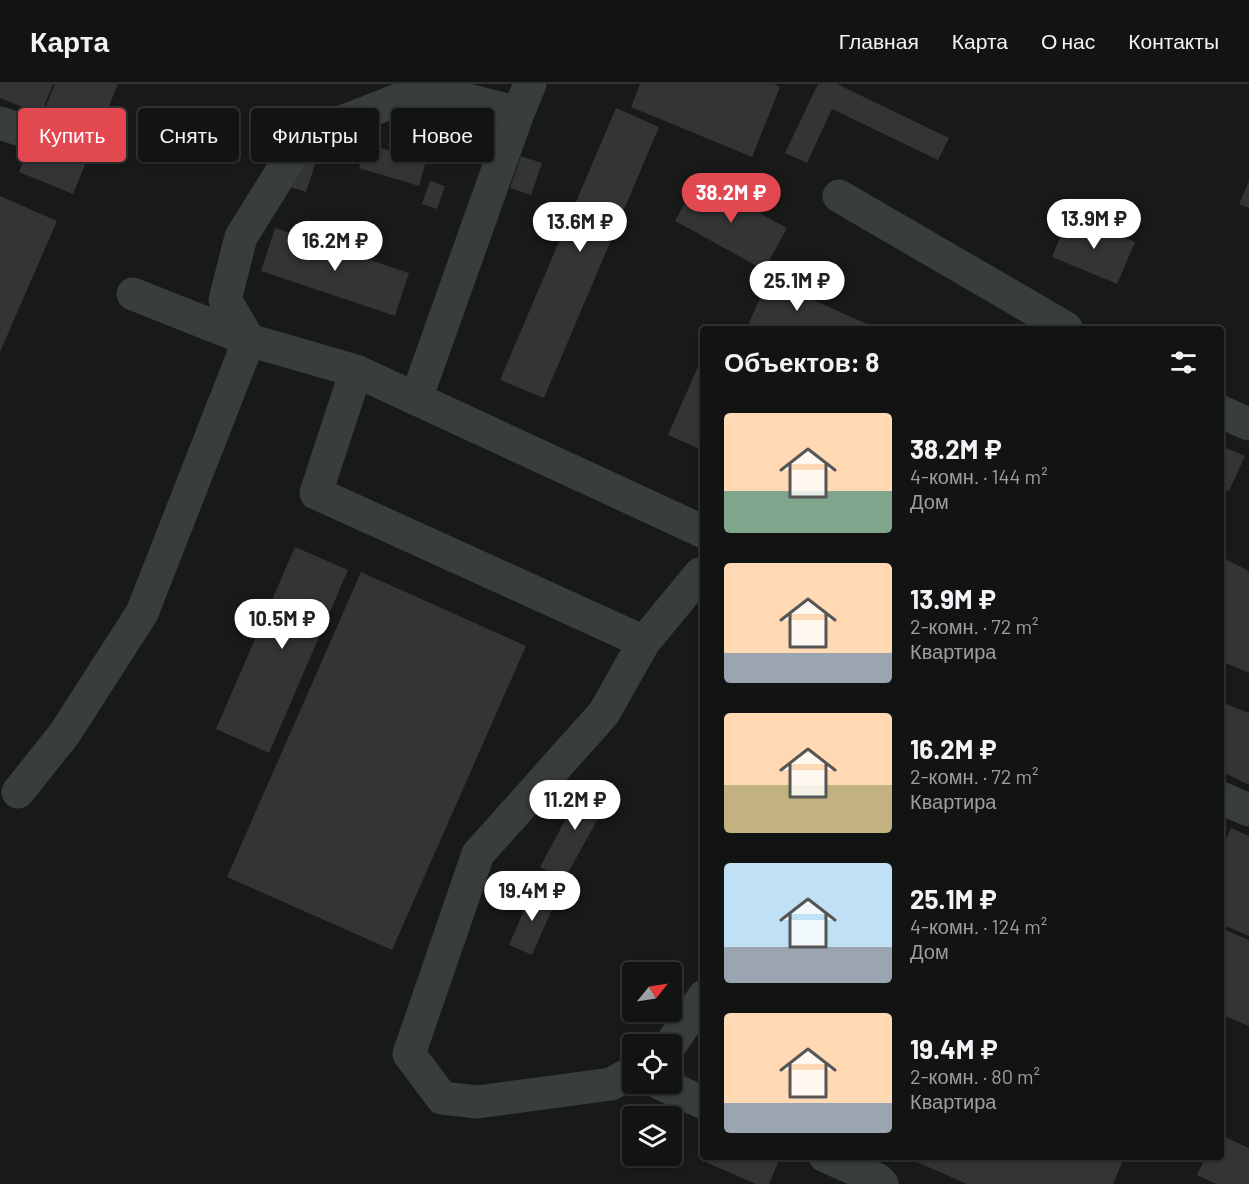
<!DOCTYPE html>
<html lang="ru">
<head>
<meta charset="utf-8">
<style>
  :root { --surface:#121313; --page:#1b1c1c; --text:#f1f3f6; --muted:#9c9ea0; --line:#313233; --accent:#e14850 }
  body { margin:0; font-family:Barlow,sans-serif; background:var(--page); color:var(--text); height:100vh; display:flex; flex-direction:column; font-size:22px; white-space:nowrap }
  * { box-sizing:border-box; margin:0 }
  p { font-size:20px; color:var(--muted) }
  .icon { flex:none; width:33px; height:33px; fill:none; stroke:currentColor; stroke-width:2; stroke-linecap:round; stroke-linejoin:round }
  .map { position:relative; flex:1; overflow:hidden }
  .details { position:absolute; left:700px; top:242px; width:524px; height:834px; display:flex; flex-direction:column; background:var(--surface); border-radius:6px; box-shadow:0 2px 4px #0004,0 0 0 2px var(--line) }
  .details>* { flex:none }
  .guide { position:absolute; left:18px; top:24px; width:570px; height:54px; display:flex; gap:12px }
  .needle { width:39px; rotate:60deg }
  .fabs { position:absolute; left:622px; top:878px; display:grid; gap:12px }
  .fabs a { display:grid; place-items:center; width:60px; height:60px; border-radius:6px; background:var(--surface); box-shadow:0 2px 4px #0004,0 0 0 2px var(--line); font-size:30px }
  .price { position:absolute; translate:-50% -51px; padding:0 14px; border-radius:21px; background:#fff; color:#222; font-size:20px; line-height:39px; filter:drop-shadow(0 2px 3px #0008) }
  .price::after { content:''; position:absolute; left:50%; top:36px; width:18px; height:14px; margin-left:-9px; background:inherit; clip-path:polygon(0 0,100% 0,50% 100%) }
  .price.on { background:var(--accent); color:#fff }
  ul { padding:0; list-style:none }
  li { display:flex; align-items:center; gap:18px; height:150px; padding:0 24px }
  li span { display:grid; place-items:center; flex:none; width:168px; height:120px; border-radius:6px; color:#555 }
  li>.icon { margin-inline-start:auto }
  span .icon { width:72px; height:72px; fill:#fffc; stroke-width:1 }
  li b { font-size:26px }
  h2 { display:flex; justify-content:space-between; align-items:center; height:72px; padding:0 24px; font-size:26px }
  .pill { padding:0 21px; border-radius:6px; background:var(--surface); box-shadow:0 2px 4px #0004,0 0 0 2px var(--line); font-size:21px; line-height:54px }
  .pill.on { background:var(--accent); color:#fff }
  header { display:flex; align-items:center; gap:36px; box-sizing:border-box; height:84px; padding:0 30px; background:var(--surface); border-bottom:2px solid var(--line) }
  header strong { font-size:28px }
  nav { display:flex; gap:33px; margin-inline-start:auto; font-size:21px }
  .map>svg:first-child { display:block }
  .building { fill:#333535 }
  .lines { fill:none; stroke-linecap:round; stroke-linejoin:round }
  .minor { stroke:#393d3e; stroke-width:33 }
</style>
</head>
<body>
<header>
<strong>Карта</strong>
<nav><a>Главная</a><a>Карта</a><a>О нас</a><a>Контакты</a></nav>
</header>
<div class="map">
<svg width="1249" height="1100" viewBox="0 0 1249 1100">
  <rect width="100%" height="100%" fill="#181919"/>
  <path class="building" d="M0,0H53L41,30L0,14Z
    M55,0H118L73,110L19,88Z
    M640,0H774L780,3L752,73L631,23Z
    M818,0H837L949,54L938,76L832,25L807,79L785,69Z
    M616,24L659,43L544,314L500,296Z
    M436,33L458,41L449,70L426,63Z
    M367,60L426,77L419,102L359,84Z
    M301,69L317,74L306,108L290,103Z
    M521,72L542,79L531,111L510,104Z
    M698,95L787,144L764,186L675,137Z
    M430,97L445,102L437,125L422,120Z
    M1249,97V124L1239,120Z
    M0,112L57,137L0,268Z
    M1070,131L1135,158L1117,200L1052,173Z
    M275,144L409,189L395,232L261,187Z
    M768,196L876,244H760L749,239Z
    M704,269V367L668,351Z
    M1221,362L1245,372L1229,407L1221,403Z
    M295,463L348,486L269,669L216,645Z
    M1221,473L1249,487V589L1221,577Z
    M361,488L526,562L392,866L227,793Z
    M1221,618L1249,629V701L1221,687Z
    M585,699L610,713L564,796L540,783Z
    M1231,744L1249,752V852L1221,840V767Z
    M533,806L556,816L532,871L509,861Z
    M1221,844L1249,856V942L1221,930Z
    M1221,1051L1249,1064V1100H1216L1197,1091L1206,1072H1221Z
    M705,1072H781L769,1100H756L703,1077Z
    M903,1072H1125L1113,1100H967Z"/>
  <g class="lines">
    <path class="minor" d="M0,39L18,45
      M839,112L1066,244
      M133,210L249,256L356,287L704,448
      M356,287L316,409L644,558L700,490L704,492
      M416,315L518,29L530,0
      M1221,328L1249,340
      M18,708L65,649L142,529L249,256L225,216L241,153L303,53L426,5L518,29
      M1221,714L1249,726
      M671,960L704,912
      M633,988L611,1000L477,1018L442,1014L409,970L478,770L604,629L644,558
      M659,999L704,1019
      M825,1072L877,1095L882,1100"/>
  </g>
</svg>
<div class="fabs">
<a><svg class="needle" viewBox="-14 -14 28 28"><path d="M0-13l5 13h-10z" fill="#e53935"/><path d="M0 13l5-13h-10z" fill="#9c9ea0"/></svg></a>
<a><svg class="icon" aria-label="locate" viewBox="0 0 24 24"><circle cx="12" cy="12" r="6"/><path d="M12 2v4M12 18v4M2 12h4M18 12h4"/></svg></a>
<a><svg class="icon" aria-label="layers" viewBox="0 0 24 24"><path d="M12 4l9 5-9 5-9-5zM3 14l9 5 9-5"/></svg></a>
</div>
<b class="price on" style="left:731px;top:140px">38.2M ₽</b>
<b class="price" style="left:1094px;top:166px">13.9M ₽</b>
<b class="price" style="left:580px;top:169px">13.6M ₽</b>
<b class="price" style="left:335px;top:188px">16.2M ₽</b>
<b class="price" style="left:797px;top:228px">25.1M ₽</b>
<b class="price" style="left:282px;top:566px">10.5M ₽</b>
<b class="price" style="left:575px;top:747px">11.2M ₽</b>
<b class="price" style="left:532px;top:838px">19.4M ₽</b>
<div class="guide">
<a class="pill on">Купить</a>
<a class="pill">Снять</a>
<a class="pill">Фильтры</a>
<a class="pill">Новое</a>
</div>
<section class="details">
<h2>Объектов: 8<svg class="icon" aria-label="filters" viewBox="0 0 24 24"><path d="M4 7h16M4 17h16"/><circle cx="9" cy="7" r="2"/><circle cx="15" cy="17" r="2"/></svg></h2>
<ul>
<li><span style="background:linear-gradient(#ffd9b3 65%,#7fa58c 0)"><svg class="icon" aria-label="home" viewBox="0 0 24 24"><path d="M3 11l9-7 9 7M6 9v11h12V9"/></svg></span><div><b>38.2M ₽</b><p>4-комн. · 144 m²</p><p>Дом</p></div></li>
<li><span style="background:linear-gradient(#ffd9b3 75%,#9aa5b1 0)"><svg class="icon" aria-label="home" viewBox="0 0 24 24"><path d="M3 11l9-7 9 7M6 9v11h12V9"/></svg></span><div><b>13.9M ₽</b><p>2-комн. · 72 m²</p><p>Квартира</p></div></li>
<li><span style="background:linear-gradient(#ffd9b3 60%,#c2b280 0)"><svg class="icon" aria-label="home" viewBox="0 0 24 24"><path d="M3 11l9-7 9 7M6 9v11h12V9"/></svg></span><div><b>16.2M ₽</b><p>2-комн. · 72 m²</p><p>Квартира</p></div></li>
<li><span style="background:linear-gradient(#bfe0f5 70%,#9aa5b1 0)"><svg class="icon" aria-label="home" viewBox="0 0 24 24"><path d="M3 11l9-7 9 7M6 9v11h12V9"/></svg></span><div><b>25.1M ₽</b><p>4-комн. · 124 m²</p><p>Дом</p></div></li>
<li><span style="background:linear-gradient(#ffd9b3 75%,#9aa5b1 0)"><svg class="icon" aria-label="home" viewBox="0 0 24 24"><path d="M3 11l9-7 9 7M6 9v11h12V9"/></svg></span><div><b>19.4M ₽</b><p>2-комн. · 80 m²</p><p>Квартира</p></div></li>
</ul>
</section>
</div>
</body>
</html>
